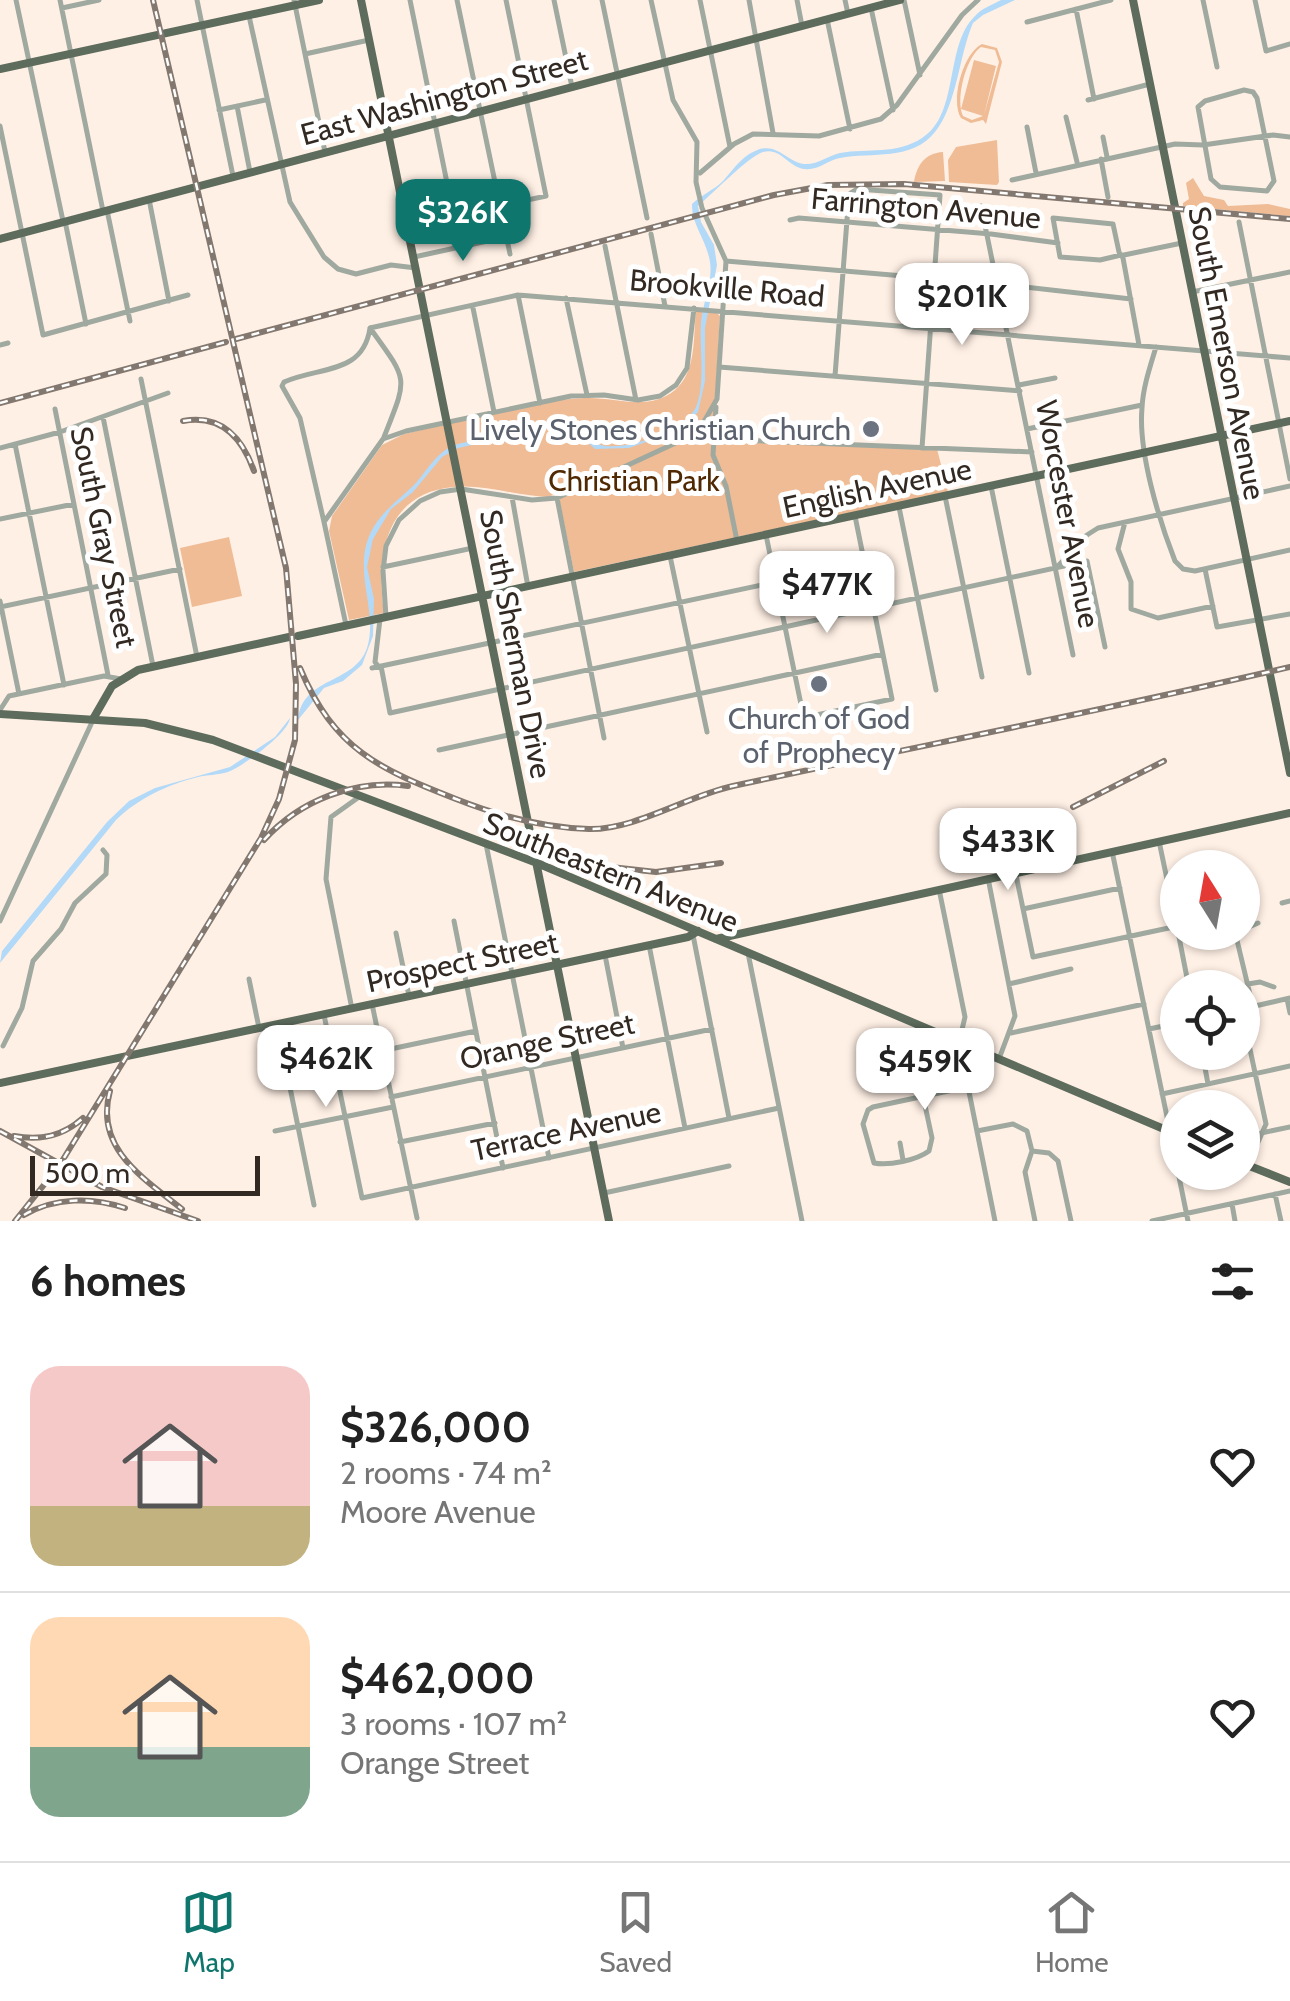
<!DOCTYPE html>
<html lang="en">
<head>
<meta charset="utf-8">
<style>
  :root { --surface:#fff; --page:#f6f6f6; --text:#222; --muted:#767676; --line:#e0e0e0; --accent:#0f766e }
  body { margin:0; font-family:Cabin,sans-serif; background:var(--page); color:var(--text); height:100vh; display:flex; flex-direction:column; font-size:38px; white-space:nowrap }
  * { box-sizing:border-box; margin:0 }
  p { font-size:32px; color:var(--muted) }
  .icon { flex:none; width:55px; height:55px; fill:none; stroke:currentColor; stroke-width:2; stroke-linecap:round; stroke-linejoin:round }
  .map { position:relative; height:1221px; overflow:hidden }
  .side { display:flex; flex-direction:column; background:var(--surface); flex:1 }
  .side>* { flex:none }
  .needle { width:65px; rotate:349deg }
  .tools { position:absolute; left:1160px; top:850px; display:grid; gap:20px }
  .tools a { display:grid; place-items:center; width:100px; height:100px; border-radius:50%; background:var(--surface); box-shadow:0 2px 8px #0004; font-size:50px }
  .scale { position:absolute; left:30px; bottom:25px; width:230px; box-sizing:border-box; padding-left:10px; border:5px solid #322922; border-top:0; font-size:28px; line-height:35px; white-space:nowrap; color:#322922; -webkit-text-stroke:8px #fff; paint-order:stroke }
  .price { position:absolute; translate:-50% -85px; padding:0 22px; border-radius:20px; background:#fff; color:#222; font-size:32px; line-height:65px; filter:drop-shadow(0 2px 5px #0008) }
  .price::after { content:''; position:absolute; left:50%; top:60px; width:30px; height:22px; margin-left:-15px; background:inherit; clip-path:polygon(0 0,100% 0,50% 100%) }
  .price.selected { background:var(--accent); color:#fff }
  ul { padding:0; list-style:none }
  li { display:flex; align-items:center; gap:30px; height:250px; padding:0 30px }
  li+li { border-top:2px solid var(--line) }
  li span { display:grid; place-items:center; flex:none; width:280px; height:200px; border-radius:30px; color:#555 }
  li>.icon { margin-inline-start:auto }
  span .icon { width:120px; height:120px; fill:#fffc; stroke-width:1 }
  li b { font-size:42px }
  h2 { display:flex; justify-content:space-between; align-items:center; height:120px; padding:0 30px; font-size:42px }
  .tabs { display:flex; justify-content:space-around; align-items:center; height:140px; border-top:2px solid var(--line); background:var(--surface); font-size:28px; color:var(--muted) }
  .tabs a { display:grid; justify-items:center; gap:5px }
  .tabs .selected { color:var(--accent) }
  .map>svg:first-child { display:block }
  .green { fill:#efbc95; fill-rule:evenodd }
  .water { fill:#b3d9f8 }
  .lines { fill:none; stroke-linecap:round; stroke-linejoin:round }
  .minor { stroke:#a0a9a0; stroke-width:5 }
  .major { stroke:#5d6c5d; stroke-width:8 }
  .rail-casing { stroke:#83786f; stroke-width:6 }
  .rail { stroke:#fff; stroke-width:2.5; stroke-dasharray:8; stroke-linecap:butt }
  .worship-dot { fill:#6b7280; stroke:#fff; stroke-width:4 }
  .labels { text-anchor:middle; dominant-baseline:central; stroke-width:10; stroke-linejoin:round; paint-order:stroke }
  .street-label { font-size:30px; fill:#322922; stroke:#fff }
  .worship-label { font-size:30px; fill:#5b616d; stroke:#fff; text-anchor:end }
  .park-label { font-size:30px; fill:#502801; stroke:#fff }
</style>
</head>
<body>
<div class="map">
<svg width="1290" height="1221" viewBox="0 0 1290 1221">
  <rect width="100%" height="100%" fill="#fff0e5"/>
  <path class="green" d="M982,44L997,48L1002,62L986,124L983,120L971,123L961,118C950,101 963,53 982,44ZM981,47L995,50L999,62L984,115L996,66L974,60L961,109L983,116L972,120L963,116C955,100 966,57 981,47Z
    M997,140L999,182L997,185L949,182L948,160L956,147Z
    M943,152L945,181L914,182C917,165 925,153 943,152Z
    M1193,178L1204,196L1224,200L1228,206L1268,204L1290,209V216L1183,206V203L1189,199L1186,183Z
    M696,310L717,313L720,316L713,440L937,449L948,492L574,572L558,493L548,497C517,496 484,484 454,487C384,493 376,557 384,613L349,620L329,531L332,516L382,445L404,434C458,422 531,400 586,398C616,397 649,412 675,390C697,371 693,337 696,310Z
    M229,537L242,596L192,607L180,548Z"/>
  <path class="water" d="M1001,0H1015L983,15L973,23C959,55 957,105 935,132C912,161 872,152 840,158C828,160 818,171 804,169C787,166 781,147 763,152C748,157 712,194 698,206L701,222L714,245L717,265L705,328V381L698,412L680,430L629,448L595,449L575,431L555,427L458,448L442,457L413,492L391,509L373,539L367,567L374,599L373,636L362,665L343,681L324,688L298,720C302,676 354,685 367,648C377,616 359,583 365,550C371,519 393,505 414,485C428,470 437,450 458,444C477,439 498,437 518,433C536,429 551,424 569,423C581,429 587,441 601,445C624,452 686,430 696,407C706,382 699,349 701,322C703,302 713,281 710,262C707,241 691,224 692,204C701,195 714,190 723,181C732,171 741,157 755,151C777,141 785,161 804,164C818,165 827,156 840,153C868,148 896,155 922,138C960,114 944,46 975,16C982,8 992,5 1001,0Z
    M290,718C289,733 242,767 228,772C218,775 207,775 198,777C169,784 137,799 116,820L0,963L2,951L107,822L129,801L155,788L230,767L275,737Z"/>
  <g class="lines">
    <path class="minor" d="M16,0L63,221
      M60,0L103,211
      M197,0L233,176
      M294,0L325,152
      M410,0L460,247
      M457,0L510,254
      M554,0L572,87
      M602,0L647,218
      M700,0L730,147
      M749,0L773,133
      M797,0L802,26
      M845,0L848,14
      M904,0L920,75
      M1203,0L1217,67
      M1255,0L1266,51L1290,44
      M62,8L99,0
      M871,8L893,110
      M1076,9L1094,99
      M249,16L290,202L324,257L338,269L356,274L391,265L416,268
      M827,19L850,129
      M1027,22L1111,0
      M305,54L369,40
      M1244,90L1253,92L1257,98L1274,181L1267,191L1220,187L1211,179L1198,107L1205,101Z
      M1088,100L1150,84
      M237,106L250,172
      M219,110L265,100
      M1066,117L1077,162
      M0,126L43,335L188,295
      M1027,127L1036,173
      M1103,137L1107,157
      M1101,159L1108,197
      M700,173L734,144L753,134L819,136L881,119L897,105L962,15L978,0
      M1012,180L1175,144L1203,145L1273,135L1290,137
      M149,199L169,301
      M500,206L546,196L506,0
      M981,206L1073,655
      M107,210L130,321
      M790,220L799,218L991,234L1058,243
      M65,221L86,324
      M1239,222L1290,479
      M651,234L665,306
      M605,246L636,400
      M414,257L506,237
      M726,261L998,284L1131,299
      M1192,292L1290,272
      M518,295L540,403
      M566,298L587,395
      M473,308L494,412
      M370,328C409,382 408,376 384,437
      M0,345L8,343
      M1139,345L1123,258C1122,256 1120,255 1119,252L1113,224L1053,218L1060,257L1100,260L1121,255H1124L1182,243
      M1156,347C1150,367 1143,387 1142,408C1138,452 1159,520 1175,561L1183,569L1195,571L1290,550
      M719,367L1020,391
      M835,376L849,194L857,189L940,195L922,448
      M141,379L197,657
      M1019,385L1055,378
      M716,407L713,455L726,486L737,541
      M55,409L108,675
      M103,417L153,666
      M1027,429L1142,405
      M714,439L1032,452
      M15,444L64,685
      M0,448L60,432L168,393
      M991,486L1029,673
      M945,496L982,677
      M512,497L528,587
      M557,498L604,738
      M899,507L936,690
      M0,519L74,504
      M324,522L300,418L282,386L284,382C320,366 363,375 370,328L518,295L1290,358
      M1125,522L1118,549L1131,582V609L1158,618L1213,606
      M766,535L803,714L807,717L892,699L855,516
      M670,556L707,732
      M1058,566L1087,535L1098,528L1290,486
      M383,567L473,548
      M1205,569L1217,627L1290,614
      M0,601L19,694
      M0,607L180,569
      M386,617L383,571L386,546L399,520L420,501L440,492L461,489L532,500L557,498L682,440L702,425L717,399L726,261L702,208L696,182L697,142L673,100L651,0
      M346,625L324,522L383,439L406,431L571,396L604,395L638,400L660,396L676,385L687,368L694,308
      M378,666L375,662L380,619
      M381,666L390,713L1087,561L1105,647
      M372,668L865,563
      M0,710L9,696L104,676L121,679
      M439,750L883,654
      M1159,841L1178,932
      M486,844L549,1158
      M1112,851L1178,1170
      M1016,875L1033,957L1178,926
      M988,878L1015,1016L999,1059
      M939,889L965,1017L959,1042L995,1221
      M1282,903L1290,901
      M1023,909L1120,888
      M0,921L93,720
      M454,921L503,1168
      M1242,930L1258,923
      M1178,932L1189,988
      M1235,932L1253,1007
      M396,933L409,996
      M693,935L729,1118
      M649,945L685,1128
      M748,953L802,1221
      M605,955L623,1048
      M249,979L259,1028
      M1009,984L1071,969
      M1248,984L1260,982L1274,987
      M1287,999L1290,1013
      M372,1004L417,1218
      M352,1009L326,879L331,817L359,797
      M1242,1009L1290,998
      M1242,1012L1266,1124L1248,1165
      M324,1015L362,1198L779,1108
      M277,1024L314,1205
      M1149,1029L1178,1023
      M1011,1033L1144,1004
      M3,1046L22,1008L33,961L61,929L75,903L106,874L107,855L103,850
      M381,1051L476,1031
      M1202,1052L1208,1084
      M1162,1094L1290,1066
      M923,1096L932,1138L929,1151C917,1160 889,1166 874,1163L863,1124L868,1110L873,1107L967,1087
      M391,1097L712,1029
      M275,1131L393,1107
      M977,1131L1013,1124L1027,1131L1032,1151L1025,1172L1035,1221
      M1261,1133L1290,1127
      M400,1142L495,1123
      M900,1143L903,1160
      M1032,1151L1049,1153L1058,1161L1071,1221
      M1178,1172L1188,1221
      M604,1193L729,1166
      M1275,1194L1281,1221
      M1232,1204L1235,1221
      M1152,1221L1290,1191"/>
    <path class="major" d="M361,0L609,1221
      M1133,0L1290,773
      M0,69L319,0
      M0,239L900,0
      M298,636L1290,421
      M0,714L145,723L213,740L537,863L1178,1135
      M93,719L112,686L138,670L289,637
      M716,939L1290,813
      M0,1083L688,937L698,931
      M1242,1163L1290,1182"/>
    <g class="rail-casing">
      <path id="rail" d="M236,339L774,195L828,185L904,184L1290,219
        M0,403L226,342
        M183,421C221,414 242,437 254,471
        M300,668C334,749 379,769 456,799C499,816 542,828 589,829C635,830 687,796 733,786C919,746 1106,710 1290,667
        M1073,807L1164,761
        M264,840C300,800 355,779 408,786
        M611,867L656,872L721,863
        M110,1091C94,1148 143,1178 182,1209
        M0,1131L102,1187L198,1221
        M14,1136C41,1141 63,1136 83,1118
        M24,1215C55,1197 92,1197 125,1208
        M15,1221L59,1166L261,838L279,799L295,740L296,684L286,568L153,0"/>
    </g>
    <use href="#rail" class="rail"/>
  </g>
  <g class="worship-dot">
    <circle cx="871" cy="429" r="10"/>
    <circle cx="819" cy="684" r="10"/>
  </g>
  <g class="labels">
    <g class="street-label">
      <text transform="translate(444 97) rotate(-15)">East Washington Street</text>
      <text transform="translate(926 208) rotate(5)">Farrington Avenue</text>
      <text transform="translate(727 288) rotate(5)">Brookville Road</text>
      <text transform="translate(1227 353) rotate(79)">South Emerson Avenue</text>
      <text transform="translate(877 488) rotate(-12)">English Avenue</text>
      <text transform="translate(1068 514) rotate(79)">Worcester Avenue</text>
      <text transform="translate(104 537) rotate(78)">South Gray Street</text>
      <text transform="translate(516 644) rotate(79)">South Sherman Drive</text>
      <text transform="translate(611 872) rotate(22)">Southeastern Avenue</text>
      <text transform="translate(462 962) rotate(-12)">Prospect Street</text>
      <text transform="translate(547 1041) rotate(-12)">Orange Street</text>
      <text transform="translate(566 1131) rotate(-12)">Terrace Avenue</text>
    </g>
    <g class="worship-label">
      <text x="851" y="429">Lively Stones Christian Church</text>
      <text x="819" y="718" text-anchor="middle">Church of God<tspan x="819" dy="34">of Prophecy</tspan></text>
    </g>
    <g class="park-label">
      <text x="634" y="480">Christian Park</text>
    </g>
  </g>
</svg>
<div class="tools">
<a><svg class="needle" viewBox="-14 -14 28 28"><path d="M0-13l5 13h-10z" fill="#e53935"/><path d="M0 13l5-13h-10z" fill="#767676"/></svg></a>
<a><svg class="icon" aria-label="locate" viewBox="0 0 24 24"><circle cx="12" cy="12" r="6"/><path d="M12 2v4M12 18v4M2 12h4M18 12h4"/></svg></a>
<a><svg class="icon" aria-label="layers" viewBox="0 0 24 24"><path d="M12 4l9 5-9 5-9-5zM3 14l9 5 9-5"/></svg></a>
</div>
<div class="scale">500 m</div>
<b class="price selected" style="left:463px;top:264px">$326K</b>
<b class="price" style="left:962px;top:348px">$201K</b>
<b class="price" style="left:827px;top:636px">$477K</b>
<b class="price" style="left:1008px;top:893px">$433K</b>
<b class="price" style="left:326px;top:1110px">$462K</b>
<b class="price" style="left:925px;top:1113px">$459K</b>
</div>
<section class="side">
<h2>6 homes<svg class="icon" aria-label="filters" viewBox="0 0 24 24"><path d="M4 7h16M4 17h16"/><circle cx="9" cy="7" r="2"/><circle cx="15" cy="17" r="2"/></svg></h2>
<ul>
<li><span style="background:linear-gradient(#f6c9c9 70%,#c2b280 0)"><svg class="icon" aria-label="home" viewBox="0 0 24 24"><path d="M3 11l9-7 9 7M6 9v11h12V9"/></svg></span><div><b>$326,000</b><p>2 rooms · 74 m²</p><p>Moore Avenue</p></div><svg class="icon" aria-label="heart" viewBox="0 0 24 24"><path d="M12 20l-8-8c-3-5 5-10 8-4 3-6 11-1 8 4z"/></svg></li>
<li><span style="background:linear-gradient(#ffd9b3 65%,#7fa58c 0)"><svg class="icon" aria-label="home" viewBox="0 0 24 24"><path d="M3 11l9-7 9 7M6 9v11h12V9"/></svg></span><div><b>$462,000</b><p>3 rooms · 107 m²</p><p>Orange Street</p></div><svg class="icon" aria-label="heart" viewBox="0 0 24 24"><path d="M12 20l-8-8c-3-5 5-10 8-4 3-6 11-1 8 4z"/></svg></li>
</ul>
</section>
<nav class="tabs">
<a class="selected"><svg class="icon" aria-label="map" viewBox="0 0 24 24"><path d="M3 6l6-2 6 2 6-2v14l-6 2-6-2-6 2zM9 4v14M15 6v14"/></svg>Map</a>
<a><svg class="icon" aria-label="saved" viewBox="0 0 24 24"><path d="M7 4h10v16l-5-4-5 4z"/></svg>Saved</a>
<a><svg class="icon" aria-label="home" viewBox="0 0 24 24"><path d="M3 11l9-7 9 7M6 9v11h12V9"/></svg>Home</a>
</nav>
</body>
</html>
